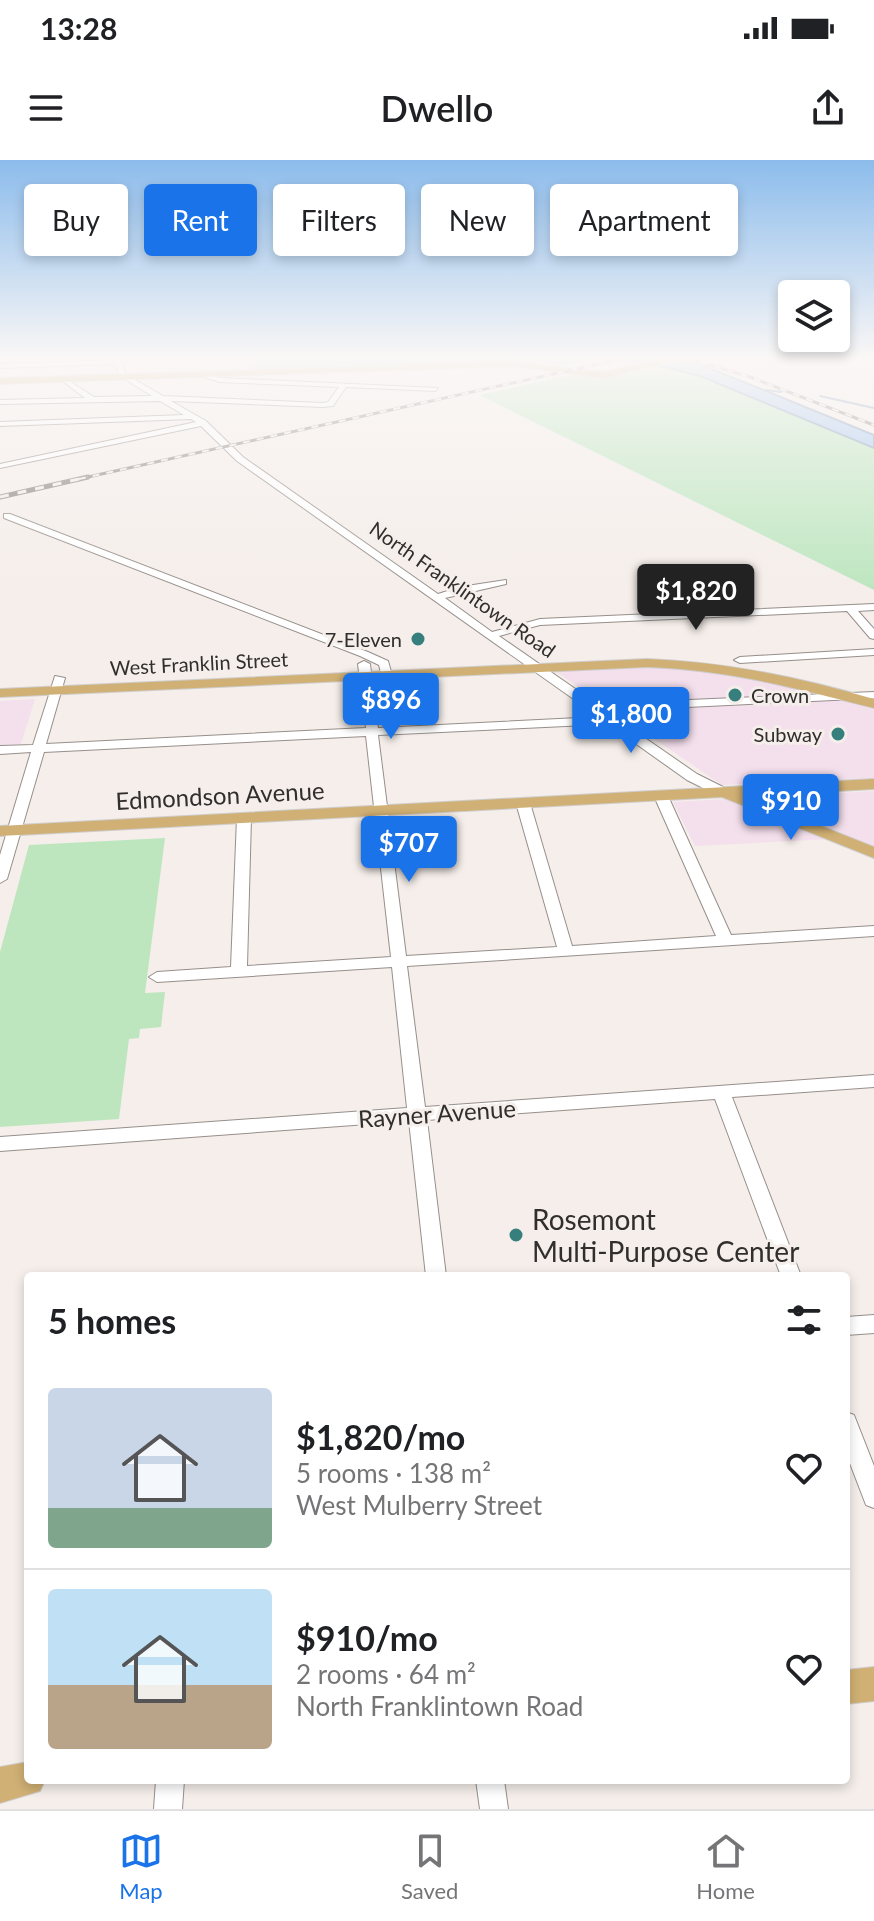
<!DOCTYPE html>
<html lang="en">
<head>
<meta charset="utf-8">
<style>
  :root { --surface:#fff; --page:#f2f2f2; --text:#202124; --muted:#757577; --line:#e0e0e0; --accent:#1a73e8 }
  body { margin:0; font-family:Lato,sans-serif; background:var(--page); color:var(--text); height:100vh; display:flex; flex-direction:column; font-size:30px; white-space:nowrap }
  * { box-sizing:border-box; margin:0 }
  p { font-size:26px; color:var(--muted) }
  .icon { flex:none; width:44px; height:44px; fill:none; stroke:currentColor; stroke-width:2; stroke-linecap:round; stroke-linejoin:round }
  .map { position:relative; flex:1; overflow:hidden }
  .drawer { position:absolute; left:24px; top:1112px; width:826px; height:512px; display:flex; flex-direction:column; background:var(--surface); border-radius:8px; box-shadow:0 4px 12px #0003 }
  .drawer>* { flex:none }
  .hud { position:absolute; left:24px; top:24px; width:826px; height:72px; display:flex; gap:16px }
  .buttons { position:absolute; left:778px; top:120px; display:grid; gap:16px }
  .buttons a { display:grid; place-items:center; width:72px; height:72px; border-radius:8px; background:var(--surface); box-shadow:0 4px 12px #0003; font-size:40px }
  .price { position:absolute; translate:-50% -68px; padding:0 18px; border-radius:8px; background:var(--accent); color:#fff; font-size:26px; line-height:52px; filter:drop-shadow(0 2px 4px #0008) }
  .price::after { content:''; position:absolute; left:50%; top:48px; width:24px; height:18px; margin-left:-12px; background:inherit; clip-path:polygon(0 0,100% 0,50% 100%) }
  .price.on { background:#222; color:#fff }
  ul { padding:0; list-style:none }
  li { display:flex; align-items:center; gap:24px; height:200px; padding:0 24px }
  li+li { border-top:2px solid var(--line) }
  li span { display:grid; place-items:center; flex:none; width:224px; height:160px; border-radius:8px; color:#555 }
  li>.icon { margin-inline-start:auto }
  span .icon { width:96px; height:96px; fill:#fffc; stroke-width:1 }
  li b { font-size:34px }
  h2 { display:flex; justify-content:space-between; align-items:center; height:96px; padding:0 24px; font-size:34px }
  .tag { padding:0 28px; border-radius:8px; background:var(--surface); box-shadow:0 4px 12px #0003; font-size:28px; line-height:72px }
  .tag.on { background:var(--accent); color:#fff }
  .status { display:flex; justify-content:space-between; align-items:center; height:56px; padding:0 40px; background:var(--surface); direction:ltr }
  .status svg { height:22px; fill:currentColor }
  header { display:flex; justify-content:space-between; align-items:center; height:104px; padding:0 24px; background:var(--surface); font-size:36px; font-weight:600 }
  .menu { display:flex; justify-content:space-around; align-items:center; height:112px; border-top:2px solid var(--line); background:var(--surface); font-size:22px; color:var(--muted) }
  .menu a { display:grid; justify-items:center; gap:4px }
  .menu .on { color:var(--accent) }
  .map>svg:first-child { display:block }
  .commercial { fill:#f4dfed }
  .green { fill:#bde6bf }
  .water { fill:#a3c7f2; stroke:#8199b7; stroke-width:2 }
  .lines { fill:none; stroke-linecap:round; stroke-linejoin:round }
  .stream { stroke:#8199b7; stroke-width:2 }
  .minor-casing { stroke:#968f8b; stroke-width:2 }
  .major-casing { stroke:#cecdcd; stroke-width:2 }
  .minor { fill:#fff; fill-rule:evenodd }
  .major { fill:#d0b074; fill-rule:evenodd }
  .rail-far1-casing { stroke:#888481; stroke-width:3 }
  .rail-casing { stroke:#888481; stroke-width:5 }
  .rail-far1 { stroke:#f5eeea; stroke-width:2; stroke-dasharray:7; stroke-linecap:butt }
  .rail { stroke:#f5eeea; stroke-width:3; stroke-dasharray:9; stroke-linecap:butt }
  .poi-dot { fill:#367f7d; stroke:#f5eeea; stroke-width:3 }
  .labels { text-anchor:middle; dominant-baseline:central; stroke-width:6; stroke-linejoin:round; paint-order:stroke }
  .far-street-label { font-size:20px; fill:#312f2d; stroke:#f5eeea }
  .far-poi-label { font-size:20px; fill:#312f2d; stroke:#f5eeea; text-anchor:end }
  .street-label { font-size:24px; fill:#312f2d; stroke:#f5eeea }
  .near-poi-label { font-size:28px; fill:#312f2d; stroke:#f5eeea; text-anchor:start }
</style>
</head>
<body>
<div class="status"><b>13:28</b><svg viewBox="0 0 49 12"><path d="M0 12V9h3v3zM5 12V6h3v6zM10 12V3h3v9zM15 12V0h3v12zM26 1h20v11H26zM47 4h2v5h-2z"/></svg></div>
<header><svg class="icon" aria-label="menu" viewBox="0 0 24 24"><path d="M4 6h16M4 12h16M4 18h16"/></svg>Dwello<svg class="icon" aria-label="share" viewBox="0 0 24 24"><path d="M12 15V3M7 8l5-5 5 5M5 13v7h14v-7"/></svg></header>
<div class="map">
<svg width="874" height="1649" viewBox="0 0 874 1649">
  <rect width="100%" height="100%" fill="#f5eeea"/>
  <path class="commercial" d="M627,507L689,509L805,528L874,549V618L722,625L555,511Z
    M35,539L21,584L0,585V541Z
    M874,631V687L852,678L695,686L673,642Z"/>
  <path class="green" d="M261,198H599L562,206L539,202H462L248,212Z
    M677,203L874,279V430L479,235L571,215L627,214Z
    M165,678L145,833L165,832L161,867L140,869L139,878L129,879L119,959L0,967V792L29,685Z"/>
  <path class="water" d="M609,198H667L702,205L874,275V288L700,216L646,202Z"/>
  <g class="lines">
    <path class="stream" d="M766,230L781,232
      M820,236L874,248"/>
    <g class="minor-casing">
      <path id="minor" d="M114,198H120L125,214L163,236L323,243L328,242L339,227L220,222L200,216L202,213L220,218L438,228L436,231L346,227L333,246L323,247L171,241L206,261L243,297L438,434L460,427L506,420V424L445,438L492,472L540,459L874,444V450L858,451L874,469V479L870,478L847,451L540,465L499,476L597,544L874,532V538L606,551L697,614L727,629V635H717L687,620L608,564L378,575L406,796L557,787L516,643L523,639L530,643L572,786L716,776L654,636L661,632L668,636L731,775L874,766V776L407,806L425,947L874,915V927L732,937L801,1116H781L715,939L427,960L446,1116H426L409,961L0,991V977L407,948L392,807L157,822L149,817L157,812L231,807L237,658L244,654L251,658L247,806L391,797L366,576L44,592L7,719L0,723V695L31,592L0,594V586L33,585L55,516L65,518L46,584L366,568L358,504L364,501L370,504L378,568L599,557L237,301L201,266L0,308V304L196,262L191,259L0,266V262L184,255L160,241L0,244V240L85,238L61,220L63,217L94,237L152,236L120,216L115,204L0,208V204L114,200Z
        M4,354H10L368,492L388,501L392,515L382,517L379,505L360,496L4,358Z
        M874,489V495L740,503L734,500L740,497Z
        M874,1155V1173L846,1175V1157Z
        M846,1252L854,1255L874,1306V1348L866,1345L846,1293Z
        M156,1620H184L182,1649H154Z
        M476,1620H504L508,1649H480Z"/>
    </g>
    <g class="major-casing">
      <path id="major" d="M673,198H688L603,218L514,206L0,224V218L514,202L603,212Z
        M647,499C725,502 799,517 874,539V548C795,528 730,510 647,507L0,537V529Z
        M874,619V629L746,636L874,687V698L722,637L0,676V666Z
        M874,1507V1541L846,1544V1510Z
        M28,1602V1620H45L40,1631L0,1643V1607Z"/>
    </g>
    <use href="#minor" class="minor"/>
    <use href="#major" class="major"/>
    <g class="rail-far1-casing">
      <path id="rail-far1" d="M687,198L750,217L874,265
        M79,319L625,198"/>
    </g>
    <g class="rail-casing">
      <path id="rail" d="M0,337L88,317"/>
    </g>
    <use href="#rail-far1" class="rail-far1"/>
    <use href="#rail" class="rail"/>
  </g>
  <linearGradient id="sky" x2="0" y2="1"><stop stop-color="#8cbcec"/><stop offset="0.46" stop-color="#faf7f6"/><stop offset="1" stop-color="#faf7f6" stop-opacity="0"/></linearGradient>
  <rect width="874" height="429" fill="url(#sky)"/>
  <g class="poi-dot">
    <circle cx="418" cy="479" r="8"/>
    <circle cx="735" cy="535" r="8"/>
    <circle cx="838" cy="574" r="8"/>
    <circle cx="516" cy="1075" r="8"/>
  </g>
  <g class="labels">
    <g class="far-street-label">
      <text transform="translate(463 429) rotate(35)">North Franklintown Road</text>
      <text transform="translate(199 503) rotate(-3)">West Franklin Street</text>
    </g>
    <g class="far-poi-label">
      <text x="402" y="479">7-Eleven</text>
      <text x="751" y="535" text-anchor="start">Crown</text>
      <text x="822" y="574">Subway</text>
    </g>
    <g class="street-label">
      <text transform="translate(220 635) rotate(-3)">Edmondson Avenue</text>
      <text transform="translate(437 953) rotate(-4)">Rayner Avenue</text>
    </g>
    <g class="near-poi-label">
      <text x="532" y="1059">Rosemont<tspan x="532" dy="32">Multi-Purpose Center</tspan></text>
    </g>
  </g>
</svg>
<div class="buttons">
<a><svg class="icon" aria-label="layers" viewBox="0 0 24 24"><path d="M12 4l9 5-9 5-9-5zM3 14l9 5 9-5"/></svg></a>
</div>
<b class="price on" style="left:696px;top:472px">$1,820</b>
<b class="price" style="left:391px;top:581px">$896</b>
<b class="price" style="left:631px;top:595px">$1,800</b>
<b class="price" style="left:791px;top:682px">$910</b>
<b class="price" style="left:409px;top:724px">$707</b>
<div class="hud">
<a class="tag">Buy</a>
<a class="tag on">Rent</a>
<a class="tag">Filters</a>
<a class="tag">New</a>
<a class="tag">Apartment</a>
</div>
<section class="drawer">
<h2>5 homes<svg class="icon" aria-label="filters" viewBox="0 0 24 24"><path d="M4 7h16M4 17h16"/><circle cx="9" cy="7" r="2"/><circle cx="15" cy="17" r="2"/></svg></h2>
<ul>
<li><span style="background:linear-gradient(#c9d6e8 75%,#7fa58c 0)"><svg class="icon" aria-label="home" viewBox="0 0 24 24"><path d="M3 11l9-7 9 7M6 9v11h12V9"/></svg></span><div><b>$1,820/mo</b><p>5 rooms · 138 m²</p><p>West Mulberry Street</p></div><svg class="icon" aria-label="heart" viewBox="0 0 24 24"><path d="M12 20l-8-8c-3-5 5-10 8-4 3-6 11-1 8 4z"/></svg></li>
<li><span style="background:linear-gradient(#bfe0f5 60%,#b9a48a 0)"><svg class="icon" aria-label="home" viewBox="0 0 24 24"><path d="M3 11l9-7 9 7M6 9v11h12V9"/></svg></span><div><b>$910/mo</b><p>2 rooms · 64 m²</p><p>North Franklintown Road</p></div><svg class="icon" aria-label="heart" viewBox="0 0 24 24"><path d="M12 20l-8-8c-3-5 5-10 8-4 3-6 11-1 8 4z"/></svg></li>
</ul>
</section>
</div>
<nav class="menu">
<a class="on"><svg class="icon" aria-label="map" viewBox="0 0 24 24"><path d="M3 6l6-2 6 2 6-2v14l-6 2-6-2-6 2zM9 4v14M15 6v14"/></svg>Map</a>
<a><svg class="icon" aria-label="saved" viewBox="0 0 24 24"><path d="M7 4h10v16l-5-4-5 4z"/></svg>Saved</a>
<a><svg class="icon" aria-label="home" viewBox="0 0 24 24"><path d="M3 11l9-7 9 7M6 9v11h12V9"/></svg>Home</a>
</nav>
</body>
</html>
